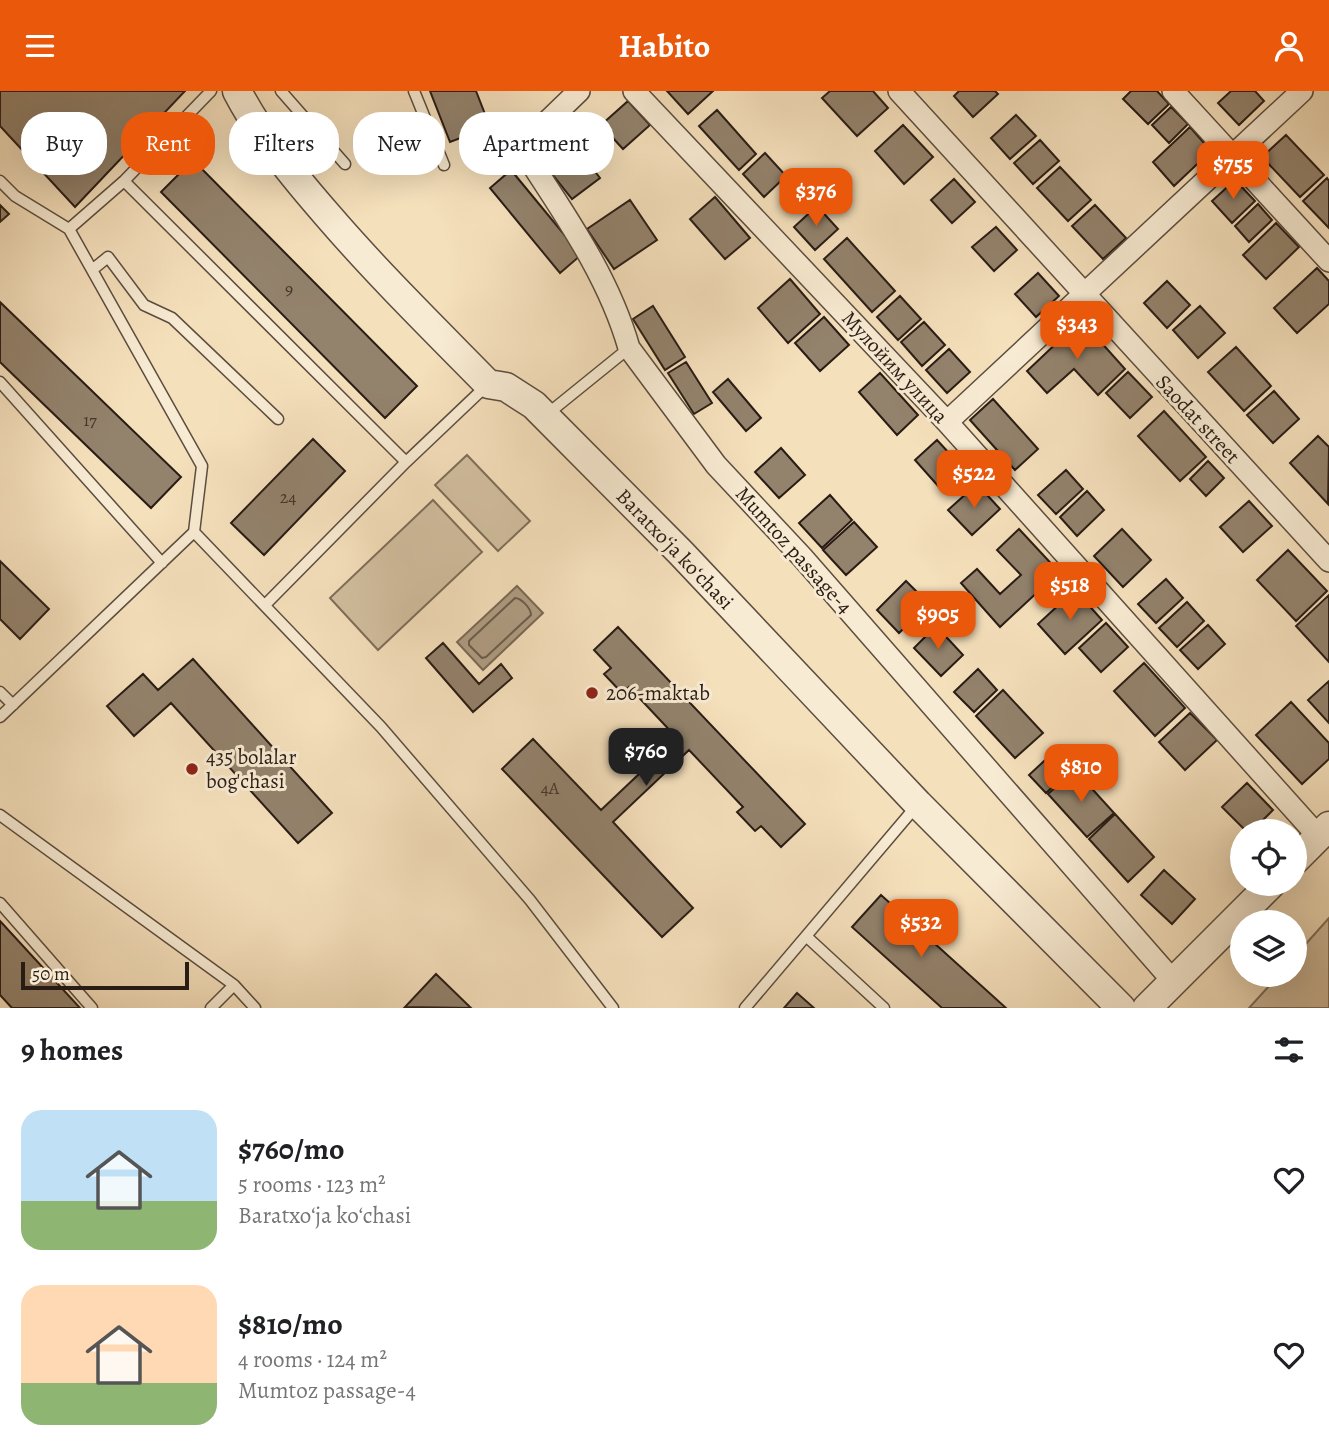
<!DOCTYPE html>
<html lang="en">
<head>
<meta charset="utf-8">
<style>
  :root { --surface:#fff; --page:#f2f2f2; --text:#202124; --muted:#757577; --accent:#ea580c }
  body { margin:0; font-family:Alegreya,serif; background:var(--page); color:var(--text); height:100vh; display:flex; flex-direction:column; font-size:26px; white-space:nowrap }
  * { box-sizing:border-box; margin:0 }
  p { font-size:23px; color:var(--muted) }
  .icon { flex:none; width:38px; height:38px; fill:none; stroke:currentColor; stroke-width:2; stroke-linecap:round; stroke-linejoin:round }
  .map { position:relative; height:917px; overflow:hidden }
  .side { display:flex; flex-direction:column; background:var(--surface); flex:1 }
  .side>* { flex:none }
  .banner { position:absolute; left:21px; top:21px; width:700px; height:63px; display:flex; gap:14px }
  .controls { position:absolute; left:1230px; top:728px; display:grid; gap:14px }
  .controls a { display:grid; place-items:center; width:77px; height:77px; border-radius:50%; background:var(--surface); box-shadow:0 7px 28px #0002; font-size:35px }
  .scale { position:absolute; left:21px; bottom:18px; width:168px; box-sizing:border-box; padding-left:7px; border:4px solid #291c15; border-top:0; font-size:19px; line-height:24px; white-space:nowrap; color:#291c15; -webkit-text-stroke:5px #f8ebd3; paint-order:stroke }
  .price { position:absolute; translate:-50% -60px; padding:0 16px; border-radius:14px; background:var(--accent); color:#fff; font-size:23px; line-height:46px; filter:drop-shadow(0 2px 4px #0008) }
  .price::after { content:''; position:absolute; left:50%; top:42px; width:21px; height:16px; margin-left:-10px; background:inherit; clip-path:polygon(0 0,100% 0,50% 100%) }
  .price.selected { background:#222; color:#fff }
  ul { padding:0; list-style:none }
  li { display:flex; align-items:center; gap:21px; height:175px; padding:0 21px }
  li span { display:grid; place-items:center; flex:none; width:196px; height:140px; border-radius:21px; color:#555 }
  li>.icon { margin-inline-start:auto }
  span .icon { width:84px; height:84px; fill:#fffc; stroke-width:1 }
  li b { font-size:30px }
  h2 { display:flex; justify-content:space-between; align-items:center; height:84px; padding:0 21px; font-size:30px }
  .tag { padding:0 24px; border-radius:28px; background:var(--surface); box-shadow:0 7px 28px #0002; font-size:24px; line-height:63px }
  .tag.selected { background:var(--accent); color:#fff }
  header { display:flex; justify-content:space-between; align-items:center; height:91px; padding:0 21px; background:var(--accent); color:#fff; font-size:32px; font-weight:700 }
  .map>svg:first-child { display:block }
  .green { fill:#d2bfa0; stroke:#7e6e5a; stroke-width:2 }
  .water { fill:#b09d83; stroke:#7a6957; stroke-width:2 }
  .lines { fill:none; stroke-linecap:round; stroke-linejoin:round }
  .shore { stroke:#6c5c4c; stroke-width:2 }
  .building { fill:#93826c; stroke:#291c15; stroke-width:2 }
  .service-casing { stroke:#5c4d3f; stroke-width:13 }
  .minor-casing { stroke:#5c4d3f; stroke-width:24 }
  .tertiary-casing { stroke:#5c4d3f; stroke-width:31 }
  .service { stroke:#f8ebd3; stroke-width:10 }
  .minor { stroke:#f8ebd3; stroke-width:21 }
  .tertiary { stroke:#f8ebd3; stroke-width:28 }
  .poi-dot { fill:#8f2418; stroke:#f8ebd3; stroke-width:2.5 }
  .labels { text-anchor:middle; dominant-baseline:central; stroke-width:6; stroke-linejoin:round; paint-order:stroke }
  .number-label { font-size:18px; fill:#44362b }
  .street-label { font-size:21px; fill:#291c15; stroke:#f8ebd3 }
  .poi-label { font-size:21px; fill:#291c15; stroke:#f8ebd3; text-anchor:start }
</style>
</head>
<body>
<header><svg class="icon" aria-label="menu" viewBox="0 0 24 24"><path d="M4 6h16M4 12h16M4 18h16"/></svg>Habito<svg class="icon" aria-label="person" viewBox="0 0 24 24"><circle cx="12" cy="8" r="4"/><path d="M4 21q1-7 8-7t8 7"/></svg></header>
<div class="map">
<svg width="1329" height="917" viewBox="0 0 1329 917">
  <rect width="100%" height="100%" fill="#f5e0bc"/>
  <filter id="stains"><feTurbulence type="fractalNoise" baseFrequency=".00286" numOctaves="4"/><feColorMatrix values="0 0 0 0 .2 0 0 0 0 .09 0 0 0 0 .02 0 0 0 .5 -.17"/></filter>
  <radialGradient id="worn" r=".72"><stop offset=".6" stop-color="#630" stop-opacity="0"/><stop offset="1" stop-color="#630" stop-opacity=".3"/></radialGradient>
  <path class="green" d="M467,364L530,430L498,460L435,394Z
    M433,409L482,461L378,559L330,507Z
    M1329,827V917H1249L1279,884H1295V865Z"/>
  <path class="water" d="M517,495L543,522L483,579L457,551Z"/>
  <g class="lines">
    <path class="shore" d="M515,507C521,507 531,517 531,524L486,566L482,567L469,554V550Z"/>
  </g>
  <path class="building" d="M0,0H185L75,116L0,35Z
    M430,0H476L490,36L450,51Z
    M667,0H713L688,23Z
    M830,0H873L888,17L857,45L822,7Z
    M959,0H995L998,3L973,26L954,5Z
    M1131,0H1157L1169,13L1148,33L1123,8Z
    M1231,0H1255L1264,10L1239,34L1218,12Z
    M628,10L650,34L623,58L601,34Z
    M1171,16L1188,33L1169,52L1152,34Z
    M717,19L756,63L739,79L699,35Z
    M1016,24L1036,45L1010,68L991,47Z
    M903,34L933,66L904,93L875,60Z
    M1190,36L1211,60L1174,95L1153,71Z
    M1286,44L1324,84L1300,106L1262,66Z
    M1040,49L1059,70L1033,93L1014,72Z
    M577,57L600,87L572,108L549,79Z
    M765,62L786,85L764,106L743,83Z
    M193,69L417,295L385,327L161,101Z
    M1060,76L1091,109L1068,130L1037,97Z
    M511,79L581,164L560,182L490,97Z
    M1327,87L1329,90V137L1303,110Z
    M954,88L975,111L952,132L931,109Z
    M1235,89L1255,110L1232,132L1212,110Z
    M715,106L750,147L725,168L690,128Z
    M630,109L657,149L614,178L587,138Z
    M1258,113L1272,129L1249,151L1235,135Z
    M0,114L9,123L0,131Z
    M1095,114L1126,147L1103,168L1072,135Z
    M817,115L838,138L815,159L794,136Z
    M1276,132L1299,156L1266,188L1243,164Z
    M996,136L1017,159L994,180L972,156Z
    M847,147L895,200L872,221L824,168Z
    M1317,177L1329,190V213L1297,242L1274,217Z
    M1038,182L1059,205L1036,226L1015,203Z
    M790,188L820,223L788,252L758,217Z
    M1167,190L1190,214L1167,237L1144,212Z
    M900,205L921,228L898,249L877,226Z
    M0,211L181,386L151,417L0,271Z
    M653,215L685,266L665,279L633,228Z
    M1200,215L1225,242L1198,267L1173,239Z
    M824,226L849,254L820,280L795,252Z
    M1081,229L1125,278L1098,304L1074,278L1047,302L1027,280Z
    M924,231L945,254L922,275L901,251Z
    M1236,256L1271,295L1244,320L1208,281Z
    M949,258L970,281L947,302L926,279Z
    M686,271L712,312L694,323L668,282Z
    M1128,281L1152,306L1130,327L1106,302Z
    M880,282L918,324L897,344L859,301Z
    M728,288L761,327L746,340L713,301Z
    M1274,300L1299,328L1273,352L1247,324Z
    M993,308L1038,358L1015,379L970,329Z
    M1164,320L1206,366L1180,390L1138,345Z
    M1318,345L1329,356L1328,413L1290,372Z
    M313,348L345,380L264,464L231,432Z
    M937,349L961,375L939,396L915,369Z
    M781,357L805,384L779,407L755,381Z
    M1208,370L1224,387L1206,405L1190,388Z
    M1066,379L1083,398L1056,423L1038,404Z
    M977,393L1000,418L972,444L948,419Z
    M1087,400L1104,419L1077,445L1060,426Z
    M830,404L852,429L822,457L799,432Z
    M1249,410L1272,435L1243,461L1220,436Z
    M854,431L877,456L846,484L823,459Z
    M1019,438L1059,481L1000,536L961,492L977,478L1000,503L1021,484L997,459Z
    M1122,438L1151,469L1123,496L1094,465Z
    M1288,459L1327,500L1296,530L1257,489Z
    M0,470L49,518L20,548L0,528Z
    M1166,488L1183,507L1156,532L1138,513Z
    M906,490L929,513L899,542L877,519Z
    M1075,499L1102,529L1065,563L1038,533Z
    M1329,504V571L1296,535Z
    M1187,511L1204,530L1177,556L1159,537Z
    M1106,532L1128,556L1101,581L1079,557Z
    M1208,534L1225,553L1198,578L1180,559Z
    M936,535L963,564L941,585L914,557Z
    M618,536L805,733L781,756L761,735L755,740L737,721L743,716L689,659L613,731L693,817L662,846L502,678L533,648L601,719L677,647L629,596L622,602L604,583L611,577L594,559Z
    M443,552L479,593L501,573L512,587L473,621L426,567Z
    M193,568L332,722L298,752L171,612L134,645L107,615L143,583L158,599Z
    M1144,572L1185,617L1155,645L1114,600Z
    M978,578L997,599L974,621L954,601Z
    M1329,590V632L1308,609Z
    M1003,599L1043,642L1015,667L976,625Z
    M1291,611L1329,652V668L1302,693L1256,644Z
    M1190,622L1217,649L1185,679L1159,651Z
    M1056,659L1073,677L1046,702L1029,684Z
    M1075,679L1114,722L1087,746L1048,703Z
    M1247,692L1273,719L1252,740H1246L1222,716Z
    M1115,723L1154,766L1128,791L1089,748Z
    M1164,779L1195,808L1172,833L1141,804Z
    M881,804L1006,917H942L852,836Z
    M0,830L80,917H12L0,904Z
    M436,883L471,917L405,916Z
    M797,902L814,917H784Z"/>
  <g class="lines">
    <g class="service-casing">
      <path id="service" d="M281,0L345,73
        M414,0L444,74
        M0,90L15,105L69,138L202,375L194,441L381,636L530,809L613,917
        M124,90L406,371
        M69,138L124,90L211,0
        M92,179L108,166L144,214L172,227L278,328
        M0,291L162,472
        M545,325L629,257
        M265,514L406,371L486,295
        M0,601L13,614
        M0,626L194,441
        M0,724L234,894L255,917
        M0,812L92,917
        M807,846L884,917
        M211,917L234,894
        M745,917L918,713"/>
    </g>
    <g class="minor-casing">
      <path id="minor" d="M579,0L521,56C562,120 608,183 629,257L716,374L802,466L1173,890
        M634,0L947,331L1318,745
        M899,0L1329,470
        M1173,0L1329,170
        M947,331L1302,0"/>
    </g>
    <g class="tertiary-casing">
      <path id="tertiary" d="M237,0C261,46 295,87 329,126C379,184 434,238 488,293L506,296L534,314L681,462L918,713L1121,917
        M1295,769L1329,735
        M1147,917L1271,793"/>
    </g>
    <use href="#service" class="service"/>
    <use href="#minor" class="minor"/>
    <use href="#tertiary" class="tertiary"/>
  </g>
  <g class="poi-dot">
    <circle cx="592" cy="602" r="7"/>
    <circle cx="192" cy="678" r="7"/>
  </g>
  <g class="labels">
    <g class="number-label">
      <text x="289" y="198">9</text>
      <text x="90" y="329">17</text>
      <text x="288" y="406">24</text>
      <text x="550" y="697">4A</text>
    </g>
    <g class="street-label">
      <text transform="translate(895 276) rotate(47)">Мулойим улица</text>
      <text transform="translate(1198 328) rotate(47)">Saodat street</text>
      <text transform="translate(675 458) rotate(46)">Baratxoʻja koʻchasi</text>
      <text transform="translate(794 459) rotate(48)">Mumtoz passage-4</text>
    </g>
    <g class="poi-label">
      <text x="606" y="602">206-maktab</text>
      <text x="206" y="666">435 bolalar<tspan x="206" dy="24">bog'chasi</tspan></text>
    </g>
  </g>
  <rect width="100%" height="100%" filter="url(#stains)"/>
  <rect width="100%" height="100%" fill="url(#worn)"/>
</svg>
<div class="controls">
<a><svg class="icon" aria-label="locate" viewBox="0 0 24 24"><circle cx="12" cy="12" r="6"/><path d="M12 2v4M12 18v4M2 12h4M18 12h4"/></svg></a>
<a><svg class="icon" aria-label="layers" viewBox="0 0 24 24"><path d="M12 4l9 5-9 5-9-5zM3 14l9 5 9-5"/></svg></a>
</div>
<div class="scale">50 m</div>
<b class="price" style="left:1233px;top:110px">$755</b>
<b class="price" style="left:816px;top:137px">$376</b>
<b class="price" style="left:1077px;top:270px">$343</b>
<b class="price" style="left:974px;top:419px">$522</b>
<b class="price" style="left:1070px;top:531px">$518</b>
<b class="price" style="left:938px;top:560px">$905</b>
<b class="price selected" style="left:646px;top:697px">$760</b>
<b class="price" style="left:1081px;top:713px">$810</b>
<b class="price" style="left:921px;top:868px">$532</b>
<div class="banner">
<a class="tag">Buy</a>
<a class="tag selected">Rent</a>
<a class="tag">Filters</a>
<a class="tag">New</a>
<a class="tag">Apartment</a>
</div>
</div>
<section class="side">
<h2>9 homes<svg class="icon" aria-label="filters" viewBox="0 0 24 24"><path d="M4 7h16M4 17h16"/><circle cx="9" cy="7" r="2"/><circle cx="15" cy="17" r="2"/></svg></h2>
<ul>
<li><span style="background:linear-gradient(#bfe0f5 65%,#8fb573 0)"><svg class="icon" aria-label="home" viewBox="0 0 24 24"><path d="M3 11l9-7 9 7M6 9v11h12V9"/></svg></span><div><b>$760/mo</b><p>5 rooms · 123 m²</p><p>Baratxoʻja koʻchasi</p></div><svg class="icon" aria-label="heart" viewBox="0 0 24 24"><path d="M12 20l-8-8c-3-5 5-10 8-4 3-6 11-1 8 4z"/></svg></li>
<li><span style="background:linear-gradient(#ffd9b3 70%,#8fb573 0)"><svg class="icon" aria-label="home" viewBox="0 0 24 24"><path d="M3 11l9-7 9 7M6 9v11h12V9"/></svg></span><div><b>$810/mo</b><p>4 rooms · 124 m²</p><p>Mumtoz passage-4</p></div><svg class="icon" aria-label="heart" viewBox="0 0 24 24"><path d="M12 20l-8-8c-3-5 5-10 8-4 3-6 11-1 8 4z"/></svg></li>
</ul>
</section>
</body>
</html>
